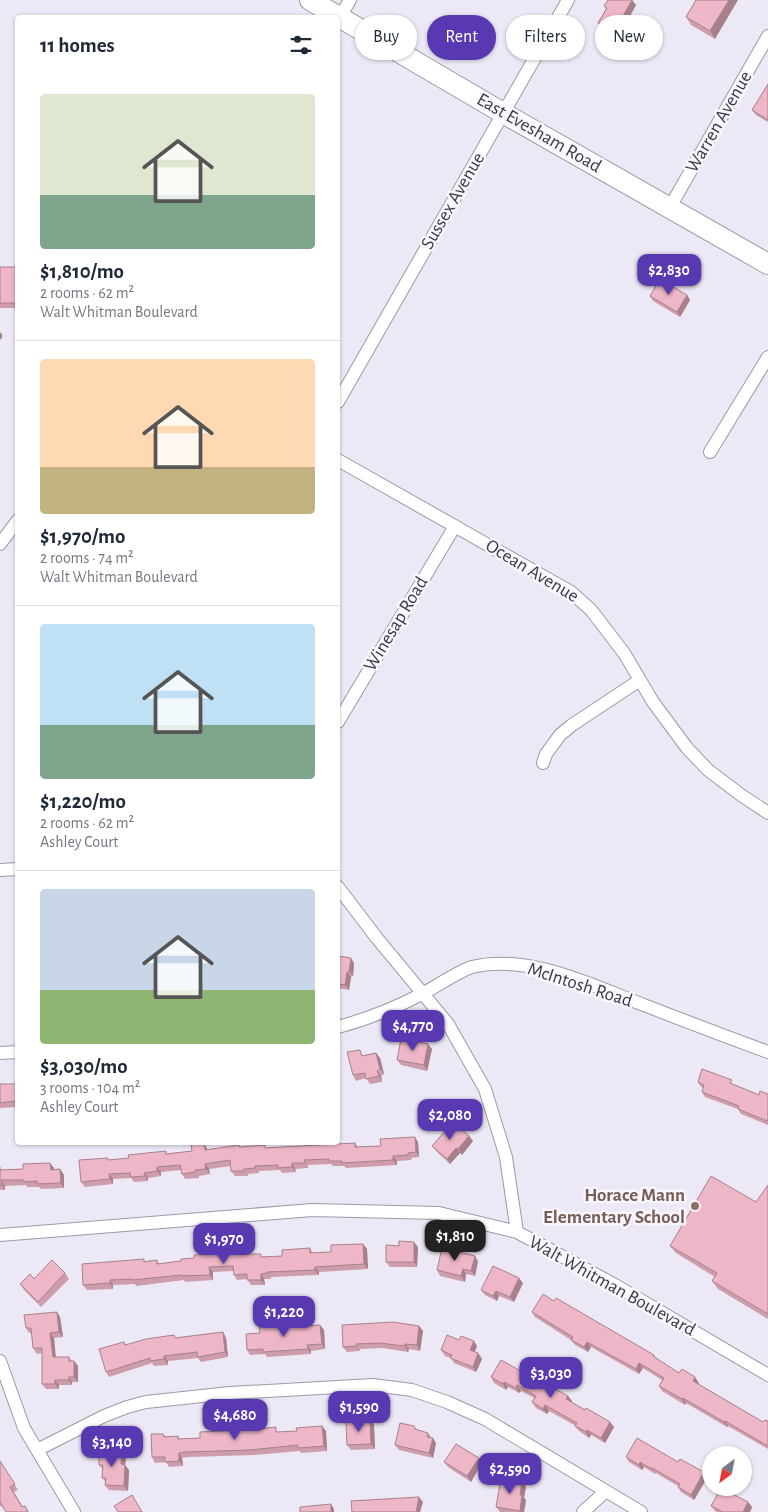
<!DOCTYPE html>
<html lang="en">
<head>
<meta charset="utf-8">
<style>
  :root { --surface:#fff; --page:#f6f6f7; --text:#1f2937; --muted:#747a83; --line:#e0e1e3; --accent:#5839b1 }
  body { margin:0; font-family:"Alegreya Sans",sans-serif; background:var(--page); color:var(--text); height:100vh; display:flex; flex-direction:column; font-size:19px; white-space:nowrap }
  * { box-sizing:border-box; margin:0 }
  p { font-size:16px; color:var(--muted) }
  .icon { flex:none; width:28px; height:28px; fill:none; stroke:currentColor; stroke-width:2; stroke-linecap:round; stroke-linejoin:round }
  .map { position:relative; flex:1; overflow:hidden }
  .drawer { position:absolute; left:15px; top:15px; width:325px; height:1130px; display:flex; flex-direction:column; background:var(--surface); border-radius:5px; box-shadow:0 1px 4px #0004 }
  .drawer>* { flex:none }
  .hud { position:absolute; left:355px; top:15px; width:338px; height:45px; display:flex; gap:10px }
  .needle { width:32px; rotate:212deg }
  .controls { position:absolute; left:702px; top:1446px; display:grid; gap:10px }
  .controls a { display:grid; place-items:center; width:50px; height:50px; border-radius:50%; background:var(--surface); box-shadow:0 1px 4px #0004; font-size:25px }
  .price { position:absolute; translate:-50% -42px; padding:0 11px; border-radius:10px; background:var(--accent); color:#fff; font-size:16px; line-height:32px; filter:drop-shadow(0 1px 2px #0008) }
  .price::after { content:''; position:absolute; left:50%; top:30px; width:15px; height:11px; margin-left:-8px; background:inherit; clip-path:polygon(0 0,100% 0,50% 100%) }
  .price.active { background:#222; color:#fff }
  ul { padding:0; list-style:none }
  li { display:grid; align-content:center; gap:10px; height:265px; padding:0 25px }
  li+li { border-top:1px solid var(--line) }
  li span { display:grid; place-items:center; height:155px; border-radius:5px; color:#555 }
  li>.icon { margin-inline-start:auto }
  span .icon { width:90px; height:90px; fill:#fffc; stroke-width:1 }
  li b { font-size:21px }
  h2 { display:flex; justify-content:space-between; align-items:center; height:60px; padding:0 25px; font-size:21px }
  .tag { padding:0 18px; border-radius:22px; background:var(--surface); box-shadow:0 1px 4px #0004; font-size:18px; line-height:45px }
  .tag.active { background:var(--accent); color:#fff }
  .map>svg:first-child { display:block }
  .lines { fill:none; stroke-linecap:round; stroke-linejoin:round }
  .minor-casing { stroke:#9e99a6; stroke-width:14 }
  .primary-casing { stroke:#9e99a6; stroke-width:22 }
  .minor { stroke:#fff; stroke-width:12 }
  .primary { stroke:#fff; stroke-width:20 }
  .wall { fill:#cd9dac }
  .shaded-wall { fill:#a7808c }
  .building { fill:#eeb7c8; stroke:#a7808c }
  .education-dot { fill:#8d6e63; stroke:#f9f6ff; stroke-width:2 }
  .labels { text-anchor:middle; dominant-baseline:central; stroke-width:5; stroke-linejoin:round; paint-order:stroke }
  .street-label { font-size:19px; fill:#3c3a40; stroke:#f9f6ff }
  .education-label { font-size:19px; font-weight:bold; fill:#785e54; stroke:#f9f6ff; text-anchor:end }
</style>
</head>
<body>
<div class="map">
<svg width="768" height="1512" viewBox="0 0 768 1512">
  <rect width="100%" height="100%" fill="#ede8f6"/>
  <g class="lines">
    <g class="minor-casing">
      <path id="minor" d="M340,17L350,0
        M670,207L768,36
        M338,402L568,0
        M710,452L768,357
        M338,460L571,592L591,610L624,653L653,702L687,748L708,770L741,795L768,813
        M0,544L18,520
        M338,722L455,526
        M543,763L546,754L560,735L572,725L640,680
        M0,870L18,869
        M338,887L376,937L448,1024L485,1089L506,1157L517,1232
        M338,1027C368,1019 395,1008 422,994C435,987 459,971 472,967C528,953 593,986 644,1005C685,1021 727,1037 768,1052
        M0,1053L18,1052
        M0,1235L312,1210L439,1213L517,1232L615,1285L768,1375
        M0,1361L24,1428L74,1512
        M37,1450L104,1416L127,1407L146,1402L230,1393L373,1385L412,1390L447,1402L485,1419L641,1512
        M583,1512L606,1491"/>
    </g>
    <g class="primary-casing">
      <path id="primary" d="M310,0L503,113L768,264"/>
    </g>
    <use href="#minor" class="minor"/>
    <use href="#primary" class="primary"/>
  </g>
  <path class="wall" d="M608,0H632L636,5L618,37L602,28L598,23L606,9L604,6Z
    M696,0L715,39L691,25L686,17Z
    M768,84V122L756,115L752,110Z
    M0,267H17L18,268V308H1L0,307Z
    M687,295L690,300L680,317L653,301L650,296Z
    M338,956L354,963L353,976L351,977L349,990L338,988Z
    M432,1049L427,1071L401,1065L397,1060Z
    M376,1053L380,1058L384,1074L381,1076L382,1082L370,1084L366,1078L356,1081L353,1075L364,1055Z
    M698,1082L735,1085L759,1095L768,1094V1125L741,1114L738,1109L705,1097L702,1092L703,1088L701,1087Z
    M0,1084H18V1107L0,1108Z
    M469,1136L473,1141L462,1155L460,1153L450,1164L436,1151L432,1146Z
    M418,1142L419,1157L411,1158L412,1160L397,1161V1165L346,1168L344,1166H333L331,1164L308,1165V1168L295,1169L296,1172L282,1173L280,1170L259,1171V1173L248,1174V1176H235L231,1171V1166L209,1169L210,1174L199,1176V1178L185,1179L182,1174L181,1170L161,1172V1176L148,1178V1181L134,1182L131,1178L113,1179V1184L85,1187L81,1182L109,1160L129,1158L192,1151L204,1143L208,1150L240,1147L266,1148L355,1143L358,1147L381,1146Z
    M50,1163L54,1168V1170L60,1169L64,1175V1188L41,1189L39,1187H27L26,1185L5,1186V1190H0V1166L2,1170L23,1169Z
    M768,1185V1319L718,1289L712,1281L715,1277L676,1253L670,1246L756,1202Z
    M363,1244L367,1249L368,1269L319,1272V1275L271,1277V1279H264L265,1285H251L247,1279L237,1280L234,1275L233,1271L213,1272V1280L185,1282L184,1280L136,1286L135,1284L113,1285V1289L87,1290L83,1285L146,1261L157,1260L159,1264L248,1254L263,1257L282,1256L310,1248L313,1253L331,1252Z
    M399,1246L418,1247L417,1267H390L386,1262Z
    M478,1261L475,1276L466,1274L465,1282L440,1276L437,1270Z
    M65,1273L69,1279L41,1307L24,1290L20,1284L34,1279Z
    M523,1283L514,1302L499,1296L497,1301L485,1295L481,1290Z
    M554,1301L654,1355L657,1359L679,1373L699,1383L698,1384L763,1422L768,1421V1449L728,1426L727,1427L686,1403L685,1405L662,1391L659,1386L662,1380L643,1368L639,1374L591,1347L588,1352L575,1345L571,1340L535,1317L532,1312Z
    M57,1312L60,1317L63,1337L54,1338L56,1357H69L72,1361H74L78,1366V1382H72V1385H59V1389H46L42,1384V1353L37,1354L33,1348L32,1333H29L26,1328Z
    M320,1325L324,1330L325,1349L311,1351V1354L267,1357L265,1354L250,1355L247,1350L260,1333L283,1328Z
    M419,1326L423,1331L420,1351L409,1349L408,1352L383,1348L360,1349V1351L347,1352L343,1347Z
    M223,1332L226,1338L228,1357L201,1362L198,1358L168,1361V1365L154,1366L152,1363L109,1377L106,1372L124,1342L126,1345L176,1338Z
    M459,1340L477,1346L475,1352L478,1353L482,1359L476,1372L454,1363L451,1358L445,1356L441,1350Z
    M491,1377L542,1383L568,1396L572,1401L571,1402L585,1410L610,1422L614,1427L605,1443L591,1435L589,1438L579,1431L575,1426H576L549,1411L547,1414L536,1408L532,1402L534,1398L521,1391L519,1393L508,1387L506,1390L494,1383Z
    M374,1425L375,1449L351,1450L347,1445Z
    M322,1426L326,1431L327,1451L301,1453L300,1451L254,1455L189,1457L182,1458L183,1466L169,1467L166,1462L155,1463L152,1457L163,1434L166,1437L178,1436L180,1439L200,1438L297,1431Z
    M414,1426L417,1430L428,1433L436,1443L433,1458L399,1450L395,1445Z
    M122,1452L126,1457L125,1465L129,1470L128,1491L109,1490L105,1485L106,1482L102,1478L103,1470L99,1465Z
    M626,1457L678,1462L704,1472L707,1478L694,1500L681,1492L678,1487V1486L656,1473L655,1474L644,1467L642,1470L629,1462Z
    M0,1461L18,1490L14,1492L23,1507L25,1506L29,1512H6L2,1506L1,1507L0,1505Z
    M444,1462L482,1463L471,1482L448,1467Z
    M526,1487L524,1498L526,1500L524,1512H500L496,1507Z
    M748,1502L752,1507L750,1512H717L715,1511L711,1506Z"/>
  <path class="shaded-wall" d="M632,0L636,5L618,37L614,32Z
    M729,0H738L715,39L710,31Z
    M17,267L18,268V303H17Z
    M687,295L690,300L680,317L677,312Z
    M0,332L2,334V338L0,340Z
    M351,958L354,963L353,976L349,971Z
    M347,972L351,977L349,990L345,985Z
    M428,1044L432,1049L427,1071L424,1065Z
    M376,1053L380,1058L384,1074L380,1069Z
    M377,1071L381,1076L382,1082L379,1076Z
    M469,1136L473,1141L462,1155L458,1149Z
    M415,1137L418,1142L419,1157L416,1152Z
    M204,1143L207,1149L208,1155L205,1150Z
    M456,1148L460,1153L450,1164L447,1159Z
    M393,1156L397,1161V1165L393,1160Z
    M50,1163L54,1168V1175L51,1170Z
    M292,1163L295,1169L296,1172L292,1167Z
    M205,1164L209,1169L210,1174L206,1169Z
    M157,1167L161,1172V1176L157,1171Z
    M60,1169L64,1175V1188L61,1183Z
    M144,1173L148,1178V1181L145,1176Z
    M109,1174L113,1179V1184L110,1179Z
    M1,1180L5,1186V1190L2,1185Z
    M414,1242L418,1247L417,1267L414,1262Z
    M363,1244L367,1249L368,1269L364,1264Z
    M475,1256L478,1261L475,1276L471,1271Z
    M209,1267L213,1272V1280L210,1275Z
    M315,1267L319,1272V1275L315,1270Z
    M463,1269L466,1274L465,1282L461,1276Z
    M261,1274L264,1279L265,1285L261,1280Z
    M519,1278L523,1283L514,1302L510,1297Z
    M110,1280L113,1285V1289L110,1283Z
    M496,1291L499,1296L497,1301L493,1296Z
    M57,1312L60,1317L63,1337L59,1332Z
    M320,1325L324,1330L325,1349L322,1344Z
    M419,1326L423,1331L420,1351L417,1345Z
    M223,1332L226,1338L228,1357L225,1352Z
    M50,1333L54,1338L56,1363L53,1357Z
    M474,1341L477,1346L473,1355L470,1350Z
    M587,1342L591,1347L588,1352L584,1347Z
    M405,1344L409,1349L408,1352L405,1346Z
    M307,1345L311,1351V1354L308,1349Z
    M478,1353L482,1359L476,1372L473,1367Z
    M164,1356L168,1361V1365L164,1359Z
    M74,1361L78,1366V1382L74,1377Z
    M639,1363L643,1368L639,1374L636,1369Z
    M69,1377L72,1382V1385L69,1380Z
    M695,1377L699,1383L697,1386L693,1381Z
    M55,1380L59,1385V1389L55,1384Z
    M504,1382L508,1387L506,1390L503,1384Z
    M517,1385L521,1391L519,1393L516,1388Z
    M568,1396L572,1401L570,1404L566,1399Z
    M683,1398L686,1403L685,1405L682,1399Z
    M545,1405L549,1411L547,1414L543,1409Z
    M370,1420L374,1425L375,1449L371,1444Z
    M725,1421L728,1426L727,1427L724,1422Z
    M610,1422L614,1427L605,1443L601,1438Z
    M322,1426L326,1431L327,1451L324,1446Z
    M587,1430L591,1435L589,1438L586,1432Z
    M433,1438L436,1443L433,1458L429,1453Z
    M122,1452L126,1457L125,1465L129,1470L128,1491L124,1486L121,1464Z
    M179,1453L182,1458L183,1466L179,1461Z
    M479,1458L482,1463L471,1482L467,1476Z
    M640,1462L644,1467L642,1470L639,1465Z
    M704,1472L707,1478L694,1500L691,1495Z
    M522,1481L526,1487L524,1498L526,1500L524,1512H521L520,1511V1495Z
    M419,1497L423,1502L420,1512H416Z
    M748,1502L752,1507L750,1512H743Z
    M331,1504L334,1509V1512H331Z"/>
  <path class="building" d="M608,0H632L614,32L598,23L607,8L604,6Z
    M696,0H729L710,31L686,17Z
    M768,84V120L752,110Z
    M0,267H17V303H0Z
    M660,279L687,295L677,312L650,296Z
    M338,956L351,958L349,971L347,972L345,985L338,984Z
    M401,1039L428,1044L424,1065L397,1060Z
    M360,1050L362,1056L376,1053L380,1069L377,1071L379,1076L366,1079L365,1073L353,1075L347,1052Z
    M702,1069L732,1080L730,1083L759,1095L760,1091L768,1094V1118L767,1121L738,1109L739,1106L702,1092L704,1085L698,1082Z
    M0,1084H18V1104H15V1101L0,1103Z
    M453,1122L469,1136L458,1149L456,1148L447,1159L432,1146Z
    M415,1137L416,1152L408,1153V1155L393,1156V1160L342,1163V1161H329V1159L304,1160L305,1163H292V1167L278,1168V1165L255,1166V1168L244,1169V1171H231L230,1160L205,1164L206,1169L195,1170V1172L182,1174L180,1165L157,1167V1171L144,1173L145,1176L131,1177L130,1173L109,1174L110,1179L81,1182L79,1160L108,1158V1160L129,1158L128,1155L166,1151V1154L192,1151L191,1145L204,1143L205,1150L239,1145V1147L265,1145V1148L355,1143V1147L381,1146L380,1139Z
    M50,1163L51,1170L60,1169L61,1183L37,1184V1181L24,1182V1180H1L2,1185H0V1170L23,1169V1164Z
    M711,1176L756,1202L768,1185V1314L712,1281L717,1273L670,1246Z
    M399,1241L414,1242V1262H386V1245L399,1246Z
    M363,1244L364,1264L315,1267V1270L267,1272V1273L261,1274V1280H247V1274L234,1275L233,1266L209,1267L210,1275L182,1276V1275L132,1280V1279L110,1280V1283L83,1285L82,1264L144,1259V1262L157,1260V1264L181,1261V1259L194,1258V1255L246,1251V1254H261V1257L282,1256V1250L310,1248V1253L331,1252V1245Z
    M442,1248L475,1256L471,1271L463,1269L461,1276L437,1270Z
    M52,1260L65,1273L38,1302L20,1284L30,1274L34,1279Z
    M493,1266L519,1278L510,1297L496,1291L493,1296L481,1290Z
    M543,1294L554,1301L556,1298L654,1355L653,1356L679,1373L682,1369L695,1377L693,1381L763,1422L765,1420L768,1421V1446L725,1421L724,1422L683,1398L682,1399L659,1386L664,1378L639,1363L636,1369L587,1342L584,1347L571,1340L573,1337L532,1312Z
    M57,1312L59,1332L50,1333L53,1357H69V1361H74V1377H69V1380H55V1384H42V1348H33L31,1328H26L24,1315Z
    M393,1322L419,1326L417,1345L405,1344V1346L379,1343L356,1344L357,1346L343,1347L342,1325Z
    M280,1324V1328L320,1325L322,1344L307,1345L308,1349L263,1352V1349L247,1350L246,1334L260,1333L259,1325Z
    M223,1332L225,1352L198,1357L197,1352L164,1356V1359L150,1361V1358L106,1372L99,1349L124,1342L125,1345L146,1339L174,1335L175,1338Z
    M447,1335L459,1340L461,1336L474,1341L470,1350L478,1353L473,1367L450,1358L452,1355L441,1350Z
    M501,1360L542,1383L543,1382L568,1396L566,1399L585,1410L586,1408L610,1422L601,1438L587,1430L586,1432L575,1426L577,1423L545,1405L543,1409L532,1402L536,1396L517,1385L516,1388L504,1382L503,1384L491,1377Z
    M370,1420L371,1444L347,1445L346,1424L347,1421Z
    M400,1423L414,1426L415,1429L428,1433L427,1437L433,1438L429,1453L395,1445Z
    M322,1426L324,1446L298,1448V1445L250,1450L185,1452L179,1453V1461L165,1462V1457H152L151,1434H163L164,1437L178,1436V1439L200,1438V1432L249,1430L276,1427V1432L297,1431L296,1428Z
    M637,1438L678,1462L680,1459L704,1472L691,1495L678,1487L680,1484L652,1468V1469L640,1462L639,1465L626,1457Z
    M456,1444L479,1458L467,1476L444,1462Z
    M99,1451L122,1452L121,1464L125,1465L124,1486L105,1485L106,1478H102L103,1465H99Z
    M0,1461L15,1484L10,1487L22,1507L25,1506L28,1512H6L0,1502Z
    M501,1478L522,1481L520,1495H522L520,1511L496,1507Z
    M721,1488L748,1502L743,1512H723L711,1506Z
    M132,1495L142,1512H118L114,1506Z
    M419,1497L416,1512H352L351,1501Z
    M331,1504V1512H300V1507Z"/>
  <circle class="education-dot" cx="695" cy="1206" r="5"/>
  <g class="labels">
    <g class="street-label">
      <text transform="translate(719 122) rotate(-60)">Warren Avenue</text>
      <text transform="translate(539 133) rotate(30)">East Evesham Road</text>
      <text transform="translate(453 201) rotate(-60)">Sussex Avenue</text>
      <text transform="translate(532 571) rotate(31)">Ocean Avenue</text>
      <text transform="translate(396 624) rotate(-59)">Winesap Road</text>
      <text transform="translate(580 985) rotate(18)">McIntosh Road</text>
      <text transform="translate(612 1286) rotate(29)">Walt Whitman Boulevard</text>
    </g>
    <g class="education-label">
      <text x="685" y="1195">Horace Mann<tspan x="685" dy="22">Elementary School</tspan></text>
    </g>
  </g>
</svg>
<div class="controls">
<a><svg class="needle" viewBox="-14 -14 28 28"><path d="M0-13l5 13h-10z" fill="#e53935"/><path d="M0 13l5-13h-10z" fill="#747a83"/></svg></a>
</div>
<b class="price" style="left:669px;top:296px">$2,830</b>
<b class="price" style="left:413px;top:1052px">$4,770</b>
<b class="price" style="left:450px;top:1141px">$2,080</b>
<b class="price active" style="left:455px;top:1262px">$1,810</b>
<b class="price" style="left:224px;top:1265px">$1,970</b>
<b class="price" style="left:284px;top:1338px">$1,220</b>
<b class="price" style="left:551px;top:1399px">$3,030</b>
<b class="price" style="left:359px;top:1433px">$1,590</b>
<b class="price" style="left:235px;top:1441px">$4,680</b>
<b class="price" style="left:112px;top:1468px">$3,140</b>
<b class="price" style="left:510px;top:1495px">$2,590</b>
<div class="hud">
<a class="tag">Buy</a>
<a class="tag active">Rent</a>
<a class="tag">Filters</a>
<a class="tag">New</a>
</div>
<section class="drawer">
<h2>11 homes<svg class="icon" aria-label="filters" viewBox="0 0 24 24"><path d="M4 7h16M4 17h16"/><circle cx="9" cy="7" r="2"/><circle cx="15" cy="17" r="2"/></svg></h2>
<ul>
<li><span style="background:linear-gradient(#dfe7d0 65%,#7fa58c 0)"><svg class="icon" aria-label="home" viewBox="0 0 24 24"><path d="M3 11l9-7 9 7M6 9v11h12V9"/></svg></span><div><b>$1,810/mo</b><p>2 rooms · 62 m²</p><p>Walt Whitman Boulevard</p></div></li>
<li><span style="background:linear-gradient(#ffd9b3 70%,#c2b280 0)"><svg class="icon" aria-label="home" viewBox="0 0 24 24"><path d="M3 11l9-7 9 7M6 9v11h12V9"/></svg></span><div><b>$1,970/mo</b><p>2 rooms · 74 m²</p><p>Walt Whitman Boulevard</p></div></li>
<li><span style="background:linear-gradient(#bfe0f5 65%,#7fa58c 0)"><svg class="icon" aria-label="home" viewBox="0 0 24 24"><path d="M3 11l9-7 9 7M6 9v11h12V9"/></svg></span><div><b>$1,220/mo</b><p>2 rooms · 62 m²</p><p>Ashley Court</p></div></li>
<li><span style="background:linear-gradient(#c9d6e8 65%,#8fb573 0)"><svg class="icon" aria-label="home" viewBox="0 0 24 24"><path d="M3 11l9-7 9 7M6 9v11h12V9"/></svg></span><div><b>$3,030/mo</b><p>3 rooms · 104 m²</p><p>Ashley Court</p></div></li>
</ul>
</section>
</div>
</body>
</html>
